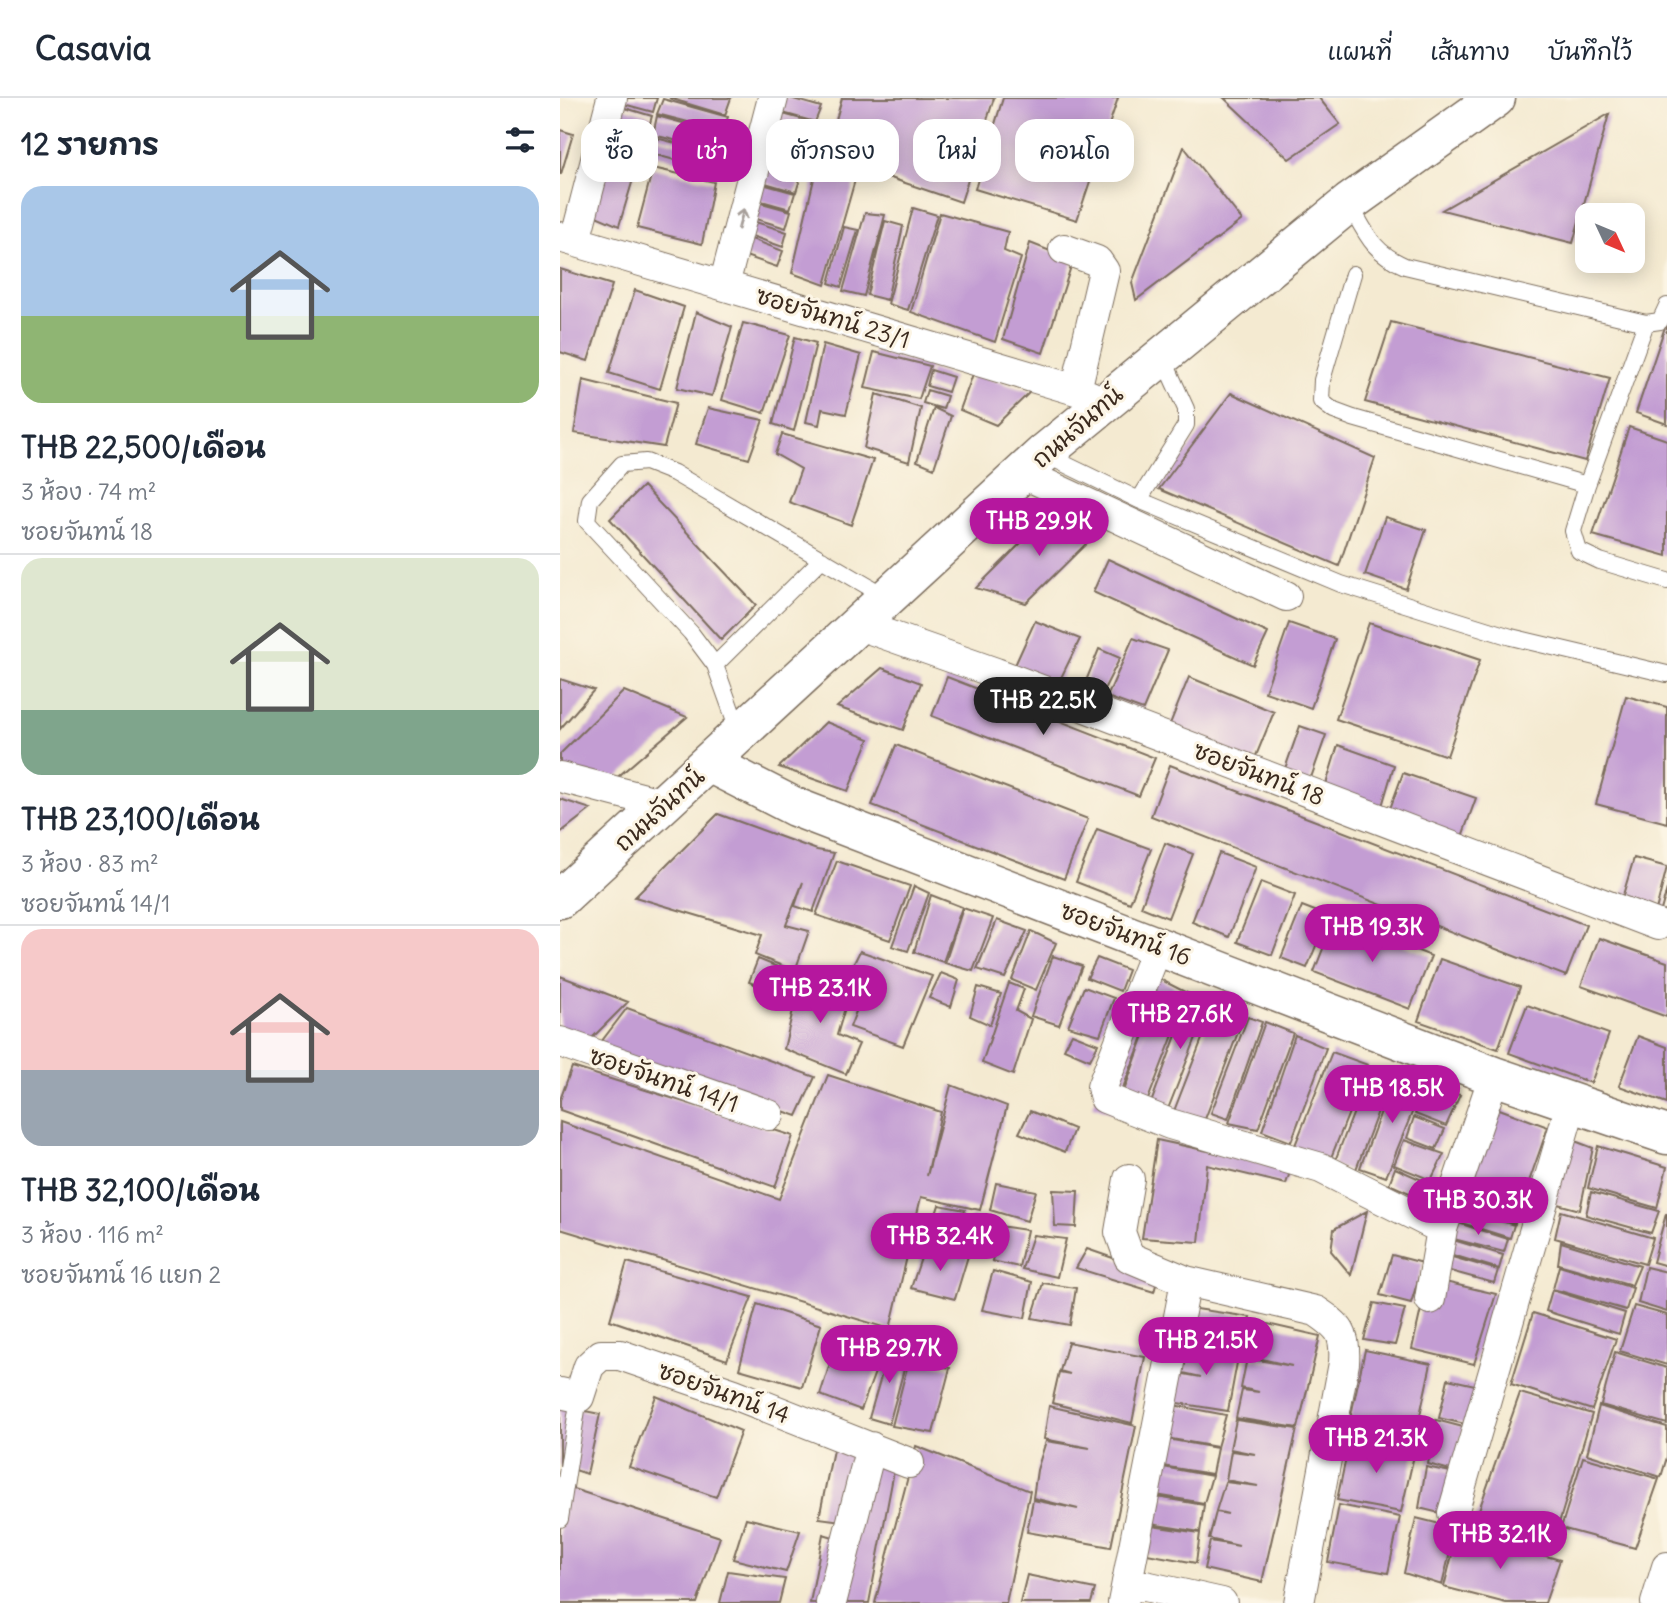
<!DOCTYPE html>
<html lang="th">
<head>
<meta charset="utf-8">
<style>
  :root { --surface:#fff; --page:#f6f6f7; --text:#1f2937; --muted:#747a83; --line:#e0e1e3; --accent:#b5179e }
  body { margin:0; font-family:Delius,"Playpen Sans Thai",sans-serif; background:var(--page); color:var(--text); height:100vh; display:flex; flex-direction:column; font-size:26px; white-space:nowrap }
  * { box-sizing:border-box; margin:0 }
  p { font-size:23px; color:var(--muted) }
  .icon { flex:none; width:38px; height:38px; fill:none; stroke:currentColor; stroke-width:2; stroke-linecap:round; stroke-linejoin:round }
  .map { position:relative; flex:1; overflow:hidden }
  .details { display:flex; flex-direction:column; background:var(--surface); width:560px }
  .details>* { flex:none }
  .banner { position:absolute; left:21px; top:21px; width:665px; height:63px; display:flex; gap:14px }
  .needle { width:46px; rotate:134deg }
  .controls { position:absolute; left:1015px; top:105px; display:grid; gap:14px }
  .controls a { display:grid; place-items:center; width:70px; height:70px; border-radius:14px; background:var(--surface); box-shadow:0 4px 18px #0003; font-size:35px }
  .price { position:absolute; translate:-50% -60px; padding:0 16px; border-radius:24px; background:var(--accent); color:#fff; font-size:23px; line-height:46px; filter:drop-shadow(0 2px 4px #0008) }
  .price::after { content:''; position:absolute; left:50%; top:42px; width:21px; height:16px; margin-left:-10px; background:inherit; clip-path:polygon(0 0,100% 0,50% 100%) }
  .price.active { background:#222; color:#fff }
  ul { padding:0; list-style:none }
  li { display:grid; align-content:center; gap:14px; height:371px; padding:0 21px }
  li+li { border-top:2px solid var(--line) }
  li span { display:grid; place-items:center; height:217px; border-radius:21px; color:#555 }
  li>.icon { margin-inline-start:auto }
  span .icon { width:126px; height:126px; fill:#fffc; stroke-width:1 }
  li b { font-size:30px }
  h2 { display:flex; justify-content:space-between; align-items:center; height:84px; padding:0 21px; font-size:30px }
  .tag { padding:0 24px; border-radius:21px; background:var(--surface); box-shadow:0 4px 18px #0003; font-size:24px; line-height:63px }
  .tag.active { background:var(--accent); color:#fff }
  header { display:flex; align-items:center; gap:42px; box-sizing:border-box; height:98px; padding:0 35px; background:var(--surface); border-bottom:2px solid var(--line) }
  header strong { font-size:33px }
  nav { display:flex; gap:38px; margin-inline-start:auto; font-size:24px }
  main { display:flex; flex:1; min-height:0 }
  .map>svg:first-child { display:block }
  .building { fill:#c39dd3 }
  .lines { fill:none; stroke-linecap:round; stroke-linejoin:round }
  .lane-casing { stroke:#7c6d5d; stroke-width:18 }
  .street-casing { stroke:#7c6d5d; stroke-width:32 }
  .secondary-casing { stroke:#7c6d5d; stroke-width:41 }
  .lane { stroke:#fff; stroke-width:16 }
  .street { stroke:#fff; stroke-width:30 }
  .secondary { stroke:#fff; stroke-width:38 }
  .oneway { stroke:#a79f9a }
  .labels { text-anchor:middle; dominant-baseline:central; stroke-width:6; stroke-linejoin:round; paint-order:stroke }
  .street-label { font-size:24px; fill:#3b2a1e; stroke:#fcf5e5 }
</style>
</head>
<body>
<header>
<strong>Casavia</strong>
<nav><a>แผนที่</a><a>เส้นทาง</a><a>บันทึกไว้</a></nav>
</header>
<main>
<section class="details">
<h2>12 รายการ<svg class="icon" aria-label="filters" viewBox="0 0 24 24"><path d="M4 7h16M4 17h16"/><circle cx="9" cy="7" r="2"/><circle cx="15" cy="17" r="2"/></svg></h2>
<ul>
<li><span style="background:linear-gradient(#a9c7e8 60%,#8fb573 0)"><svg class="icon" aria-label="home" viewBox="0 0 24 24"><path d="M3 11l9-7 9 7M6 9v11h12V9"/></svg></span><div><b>THB 22,500/เดือน</b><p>3 ห้อง · 74 m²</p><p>ซอยจันทน์ 18</p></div></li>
<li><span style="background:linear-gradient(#dfe7d0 70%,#7fa58c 0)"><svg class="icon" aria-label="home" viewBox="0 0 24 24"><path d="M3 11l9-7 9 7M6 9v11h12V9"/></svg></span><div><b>THB 23,100/เดือน</b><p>3 ห้อง · 83 m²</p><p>ซอยจันทน์ 14/1</p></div></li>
<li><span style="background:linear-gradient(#f6c9c9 65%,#9aa5b1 0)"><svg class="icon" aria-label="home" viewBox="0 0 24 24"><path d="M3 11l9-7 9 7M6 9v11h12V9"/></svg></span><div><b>THB 32,100/เดือน</b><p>3 ห้อง · 116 m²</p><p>ซอยจันทน์ 16 แยก 2</p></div></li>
</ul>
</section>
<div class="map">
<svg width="1107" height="1505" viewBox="0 0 1107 1505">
  <rect width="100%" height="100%" fill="#fcf5e5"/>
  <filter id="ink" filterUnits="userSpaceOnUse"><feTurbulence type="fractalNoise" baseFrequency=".0143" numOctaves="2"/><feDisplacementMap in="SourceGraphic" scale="14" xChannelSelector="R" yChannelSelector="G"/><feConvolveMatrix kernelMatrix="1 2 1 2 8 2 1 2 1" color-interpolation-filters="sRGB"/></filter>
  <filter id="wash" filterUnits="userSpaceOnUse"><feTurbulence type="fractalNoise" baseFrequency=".00686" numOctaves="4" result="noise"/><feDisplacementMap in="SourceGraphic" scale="28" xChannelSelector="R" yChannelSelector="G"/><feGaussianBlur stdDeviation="1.57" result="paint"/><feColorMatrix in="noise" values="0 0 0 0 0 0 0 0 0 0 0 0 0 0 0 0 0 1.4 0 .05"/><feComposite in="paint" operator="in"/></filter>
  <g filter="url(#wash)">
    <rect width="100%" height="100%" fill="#f4ead1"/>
    <g id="blocks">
      <path class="building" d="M57,0H97L93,14L56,4Z
        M109,0H171L165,17Z
        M216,0H230L261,9L255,24L212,12Z
        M282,0H434L401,104L266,58Z
        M443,0H558L517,122L415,91Z
        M664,0H759L780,26L729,61Z
        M103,1L168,19L163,33L97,16Z
        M55,7L92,18L88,32L51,24Z
        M212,13L256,25L251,43L208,32Z
        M1049,16L1013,145L882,112Z
        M97,18L163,36L157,52L93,37Z
        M50,26L88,34L79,53L44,45Z
        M0,32L13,36L1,76H0Z
        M208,33L249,45L244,57L205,46Z
        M92,39L159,56L155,73L89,55Z
        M45,47L80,58L59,128L29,115Z
        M203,47L242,59L238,76L199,65Z
        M624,49L682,122L576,202L572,185Z
        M199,66L241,78L236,94L195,82Z
        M93,70L154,84L142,146L77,130Z
        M256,72L295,82L265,187L232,175Z
        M195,84L235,95L230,111L191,100Z
        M190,102L231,113L226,130L186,118Z
        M353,110L377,117L348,212L328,206Z
        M305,115L325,117L304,198L283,193Z
        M380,115L448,134L444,153L461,160L435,244L351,214Z
        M186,121L227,134L223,149L183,135Z
        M325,123L343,128L327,202L307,197Z
        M284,129L298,132L281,189L269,185Z
        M181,137L223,153L217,169L177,155Z
        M470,145L513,162L483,255L443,241Z
        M0,171L52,187L28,263L0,254Z
        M75,192L124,209L100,291L49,275Z
        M136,214L172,229L152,298L117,290Z
        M1107,223V326L1076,315Z
        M831,224L1050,280L1025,363L805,304Z
        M183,225L230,237L204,315L162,302Z
        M235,239L256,245L234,333L213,326Z
        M263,246L301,257L286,316L262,311L259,327L246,324Z
        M314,254L370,268L359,301L305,290Z
        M371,272L393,279L388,294L367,288Z
        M413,276L470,294L436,327L400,312Z
        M23,282L116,305L104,349L14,335Z
        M367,292L387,298L383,311L363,305Z
        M671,295L815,360L779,468L599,391Z
        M316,296L361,310L349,364L304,350Z
        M148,310L203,322L189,361L136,346Z
        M374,310L391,318L374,370L357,363Z
        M1069,329L1107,342V458L1033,437Z
        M222,336L313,362L291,427L229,404L241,371L215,356Z
        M83,388L196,507L161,542L50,421Z
        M491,415L541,431L466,505L416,490Z
        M825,419L866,432L846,491L805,477Z
        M548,461L708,535L693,567L533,494Z
        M475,523L520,541L495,592L451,576Z
        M729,525L775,541L751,610L705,594Z
        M809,525L920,562L887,658L776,621Z
        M573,540L608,552L583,612L547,599Z
        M539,551L560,560L536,607L519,600Z
        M322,570L361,585L343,632L277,609Z
        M387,579L595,660L579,698L372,618Z
        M629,579L714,614L691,670L606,636Z
        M0,581L34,592L0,631Z
        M64,593L127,619L46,689L0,669V656Z
        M1066,598L1107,609V725L1036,706Z
        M266,624L309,641L288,693L219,669Z
        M740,628L766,637L747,691L721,682Z
        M336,647L528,721L504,781L312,707Z
        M778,647L834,667L820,715L763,696Z
        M610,667L1026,827L1006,878L591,718Z
        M843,675L916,700L899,747L826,722Z
        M0,701L31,711L0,735Z
        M158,716L257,752L274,755L253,814L235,808L243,784L226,827L249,833L235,873L195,857L202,837L75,799Z
        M537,731L591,751L570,805L516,784Z
        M605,745L633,756L608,820L581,809Z
        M659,755L696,769L669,839L632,824Z
        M1074,760L1107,769L1095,816L1060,807Z
        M277,763L350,788L330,842L256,817Z
        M701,784L735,797L712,857L677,844Z
        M354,788L369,795L348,853L332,848Z
        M1107,791V825L1098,823Z
        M371,797L402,809L383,864L354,854Z
        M742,808L768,818L747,870L721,860Z
        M403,810L433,820L413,873L385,865Z
        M775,820L871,858L850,911L754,874Z
        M437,822L467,833L445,880L417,871Z
        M471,833L496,845L476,892L452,882Z
        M1039,840L1107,864V919L1021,888Z
        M300,853L372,878L343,948L290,929L305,890L288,877Z
        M493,858L522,868L499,927L471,918Z
        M537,860L568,872L560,893L527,880Z
        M198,861L237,877L228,900L189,884Z
        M880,861L960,889L938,951L858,923Z
        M242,873L289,896L277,937L299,946L286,976L224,951Z
        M584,873L629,896L587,1004L563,996L590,921L553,1015L533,1008Z
        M381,875L399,882L391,909L369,900Z
        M0,878L68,904L30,942L0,931Z
        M449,885L464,891L456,913L471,921L453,977L422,965Z
        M418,889L441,896L430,927L410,918Z
        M524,889L554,900L540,937L508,928Z
        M631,897L650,904L608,1011L591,1005Z
        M656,905L685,916L645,1021L614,1013Z
        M967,907L1049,936L1031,985L949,955Z
        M67,910L255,979L237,1018L38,948Z
        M688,919L702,924L668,1021L651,1015Z
        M705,924L733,935L698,1031L669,1025Z
        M512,936L538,946L530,962L504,951Z
        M735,937L766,950L731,1044L702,1033Z
        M1078,938L1107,949V1005L1059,988Z
        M772,954L808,967L770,1062L734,1050Z
        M12,969L233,1038L215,1089L0,1012V1002Z
        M811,970L832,976L795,1074L773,1068Z
        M835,976L864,985L826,1079L800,1070Z
        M268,977L381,1014L367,1078L391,987L447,1008L420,1112L361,1099L330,1231L0,1131V1024L219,1101Z
        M867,989L900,997L886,1028L855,1016Z
        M934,1009L988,1029L964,1098L933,1088L962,1099L958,1111L905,1094Z
        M470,1013L514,1031L505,1054L459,1035Z
        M854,1019L885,1031L876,1051L847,1040Z
        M1007,1040L1033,1050L1020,1112L990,1104Z
        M597,1042L731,1071L726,1086L647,1067L639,1144L582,1140Z
        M844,1042L884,1056L871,1082L834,1067Z
        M1038,1048L1107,1069L1097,1110L1028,1090Z
        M835,1070L862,1082L854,1097L829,1086Z
        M436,1085L476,1093L467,1123L430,1112Z
        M493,1092L518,1093L516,1129L495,1128Z
        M1031,1094L1099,1113L1091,1135L1026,1117Z
        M903,1095L958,1113L955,1126L899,1107Z
        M379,1107L405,1112L393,1148L368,1141Z
        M899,1109L954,1127L950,1140L895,1123Z
        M807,1113L791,1177L771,1153L774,1131Z
        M1001,1113L1093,1140L1085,1166L995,1140Z
        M1106,1116H1107V1168L1093,1164Z
        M411,1119L437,1121L426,1158L402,1151Z
        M895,1124L948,1141L944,1154L890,1140Z
        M439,1128L467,1132L459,1169L432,1163Z
        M473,1137L506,1141L497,1179L462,1171Z
        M890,1141L943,1157L939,1171L886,1155Z
        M1001,1144L1080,1168L1072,1187L998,1166Z
        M364,1151L408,1158L395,1201L351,1190Z
        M527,1151L599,1176L594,1194L516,1170Z
        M832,1157L863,1165L851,1205L820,1197Z
        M885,1157L938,1172L934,1185L883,1171Z
        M67,1164L192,1199L167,1262L50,1222Z
        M999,1168L1073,1190L1066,1212L993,1191Z
        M1086,1169L1107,1174V1214L1078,1205Z
        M433,1173L472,1184L465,1220L422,1212Z
        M868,1180L936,1196L914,1266L852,1251Z
        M483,1185L516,1190L510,1227L472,1220Z
        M992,1192L1065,1215L1059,1236L986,1213Z
        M814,1205L845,1211L835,1247L804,1242Z
        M197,1206L261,1227L242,1289L179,1271Z
        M1074,1208L1107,1217V1267L1060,1253Z
        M630,1210L690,1219L682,1250L623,1238Z
        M973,1215L1056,1241L1032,1312L951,1286Z
        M699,1224L760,1238L738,1330L676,1320L682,1292L699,1294L681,1290L687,1260L732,1268L689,1258Z
        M281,1231L327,1242L301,1312L260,1297Z
        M624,1243L679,1254L668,1313L611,1304L618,1275L641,1279L619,1274Z
        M508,1244L585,1259L572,1325L492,1305L499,1274L510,1276L500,1273Z
        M330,1248L349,1253L329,1326L309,1320Z
        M805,1252L871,1266L854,1345L787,1336Z
        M1055,1254L1107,1270V1326L1041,1307Z
        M349,1262L390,1270L373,1335L332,1328Z
        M888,1281L915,1287L905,1326L879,1320Z
        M960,1295L1032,1316L990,1455L913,1429Z
        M96,1298L181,1333L156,1399L69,1369Z
        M613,1307L666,1317L657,1349L606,1340Z
        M0,1308L40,1316L27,1376L0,1367Z
        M489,1308L576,1328L551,1449L467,1434L473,1402L518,1411L473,1400L477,1372L486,1343L530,1350L484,1341Z
        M1039,1308L1107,1329V1359L1101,1379L1027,1356Z
        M676,1322L737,1331L702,1484L644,1471L650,1443L679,1448L649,1441L656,1414L668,1416L656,1413L665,1384L698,1388L666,1382L671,1353L695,1356L670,1351Z
        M876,1322L903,1329L894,1373L868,1366Z
        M607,1341L657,1350L652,1376L602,1368Z
        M790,1341L855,1353L841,1414L777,1402Z
        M274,1347L305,1354L289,1424L259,1420Z
        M356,1348L470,1393L446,1505H315Z
        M314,1356L336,1363L309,1505H281Z
        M1023,1359L1099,1381L1075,1450L1001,1430Z
        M603,1369L652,1378L644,1405L596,1397Z
        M866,1369L896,1375L888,1417L859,1410Z
        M4,1388L160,1439L137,1505H0V1399Z
        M597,1399L644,1407L640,1434L591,1426Z
        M779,1407L840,1419L828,1475L768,1464Z
        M186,1420L240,1433L226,1474L173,1461Z
        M856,1420L896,1430L882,1487L844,1475Z
        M591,1428L640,1435L636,1465L587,1456Z
        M898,1433L1000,1462L985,1505H946L884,1489Z
        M263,1436L287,1443L275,1505H250Z
        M168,1473L225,1481L219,1505H160Z
        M467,1477L535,1491L531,1505H460Z"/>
    </g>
  </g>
  <g filter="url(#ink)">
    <use href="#blocks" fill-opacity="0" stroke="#7c6d5d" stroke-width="2"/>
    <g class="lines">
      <g class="lane-casing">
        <path id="lane" d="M789,105C806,135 812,154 845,168L1086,225L1100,223L1107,208
          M793,176L762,282L761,303L774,313L793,320L1027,387L1013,433L1019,453L1040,463L1107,483
          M484,356L579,402L626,327V311L602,258
          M1027,387L1086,225
          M579,402L781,486L951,539L1107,576
          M155,567L262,461
          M179,634L155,567L131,535L27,423L30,402L62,366L86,364L114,375L328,500
          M0,1421L19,1299"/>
      </g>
      <g class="street-casing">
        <path id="street" d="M0,139L516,292L545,304
          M15,143L52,0
          M504,151L537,163L544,173L516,292
          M164,187L213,0
          M462,375L726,498
          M299,527L436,575L1098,827
          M0,679L104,706
          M598,847L542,989L545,1000L610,1026L761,1070L882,1131
          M0,944L209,1017
          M569,1081L560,1134L569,1159L626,1183L756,1213C780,1229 786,1235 784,1265L739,1505
          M870,1201L882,1131L934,978
          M0,1295L19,1299L29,1268L41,1257H60L174,1296L349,1365
          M893,1415L1012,1003
          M567,1484L662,1505
          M271,1505L311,1349
          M563,1505L626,1183
          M1096,1505L1107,1469"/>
      </g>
      <g class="secondary-casing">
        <path id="secondary" d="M149,665L235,709L934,978L1107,1037
          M0,801L483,356L789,105L936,0"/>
      </g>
      <use href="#lane" class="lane"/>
      <use href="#street" class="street"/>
      <use href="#secondary" class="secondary"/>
    </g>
    <defs><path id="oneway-shaft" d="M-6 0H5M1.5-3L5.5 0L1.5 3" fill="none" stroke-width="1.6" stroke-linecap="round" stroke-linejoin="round" transform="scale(1.75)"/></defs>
    <use class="oneway" href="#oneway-shaft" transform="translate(181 121) rotate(-75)"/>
  </g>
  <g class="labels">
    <g class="street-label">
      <text transform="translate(273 219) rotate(17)">ซอยจันทน์ 23/1</text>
      <text transform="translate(517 328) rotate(-41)">ถนนจันทน์</text>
      <text transform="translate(699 675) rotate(21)">ซอยจันทน์ 18</text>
      <text transform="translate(99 711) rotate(-42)">ถนนจันทน์</text>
      <text transform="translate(566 835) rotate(21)">ซอยจันทน์ 16</text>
      <text transform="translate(104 981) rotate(19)">ซอยจันทน์ 14/1</text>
      <text transform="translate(164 1294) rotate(20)">ซอยจันทน์ 14</text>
    </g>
  </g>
</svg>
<div class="controls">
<a><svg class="needle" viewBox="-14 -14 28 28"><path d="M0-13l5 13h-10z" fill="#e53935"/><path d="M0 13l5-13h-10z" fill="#747a83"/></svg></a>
</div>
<b class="price" style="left:479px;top:460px">THB 29.9K</b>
<b class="price active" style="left:483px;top:639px">THB 22.5K</b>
<b class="price" style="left:812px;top:866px">THB 19.3K</b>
<b class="price" style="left:260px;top:927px">THB 23.1K</b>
<b class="price" style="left:620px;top:953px">THB 27.6K</b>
<b class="price" style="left:832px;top:1027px">THB 18.5K</b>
<b class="price" style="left:918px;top:1139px">THB 30.3K</b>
<b class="price" style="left:380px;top:1175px">THB 32.4K</b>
<b class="price" style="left:646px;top:1279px">THB 21.5K</b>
<b class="price" style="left:329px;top:1287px">THB 29.7K</b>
<b class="price" style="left:816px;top:1377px">THB 21.3K</b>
<b class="price" style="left:940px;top:1473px">THB 32.1K</b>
<div class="banner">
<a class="tag">ซื้อ</a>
<a class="tag active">เช่า</a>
<a class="tag">ตัวกรอง</a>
<a class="tag">ใหม่</a>
<a class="tag">คอนโด</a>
</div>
</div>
</main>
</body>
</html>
